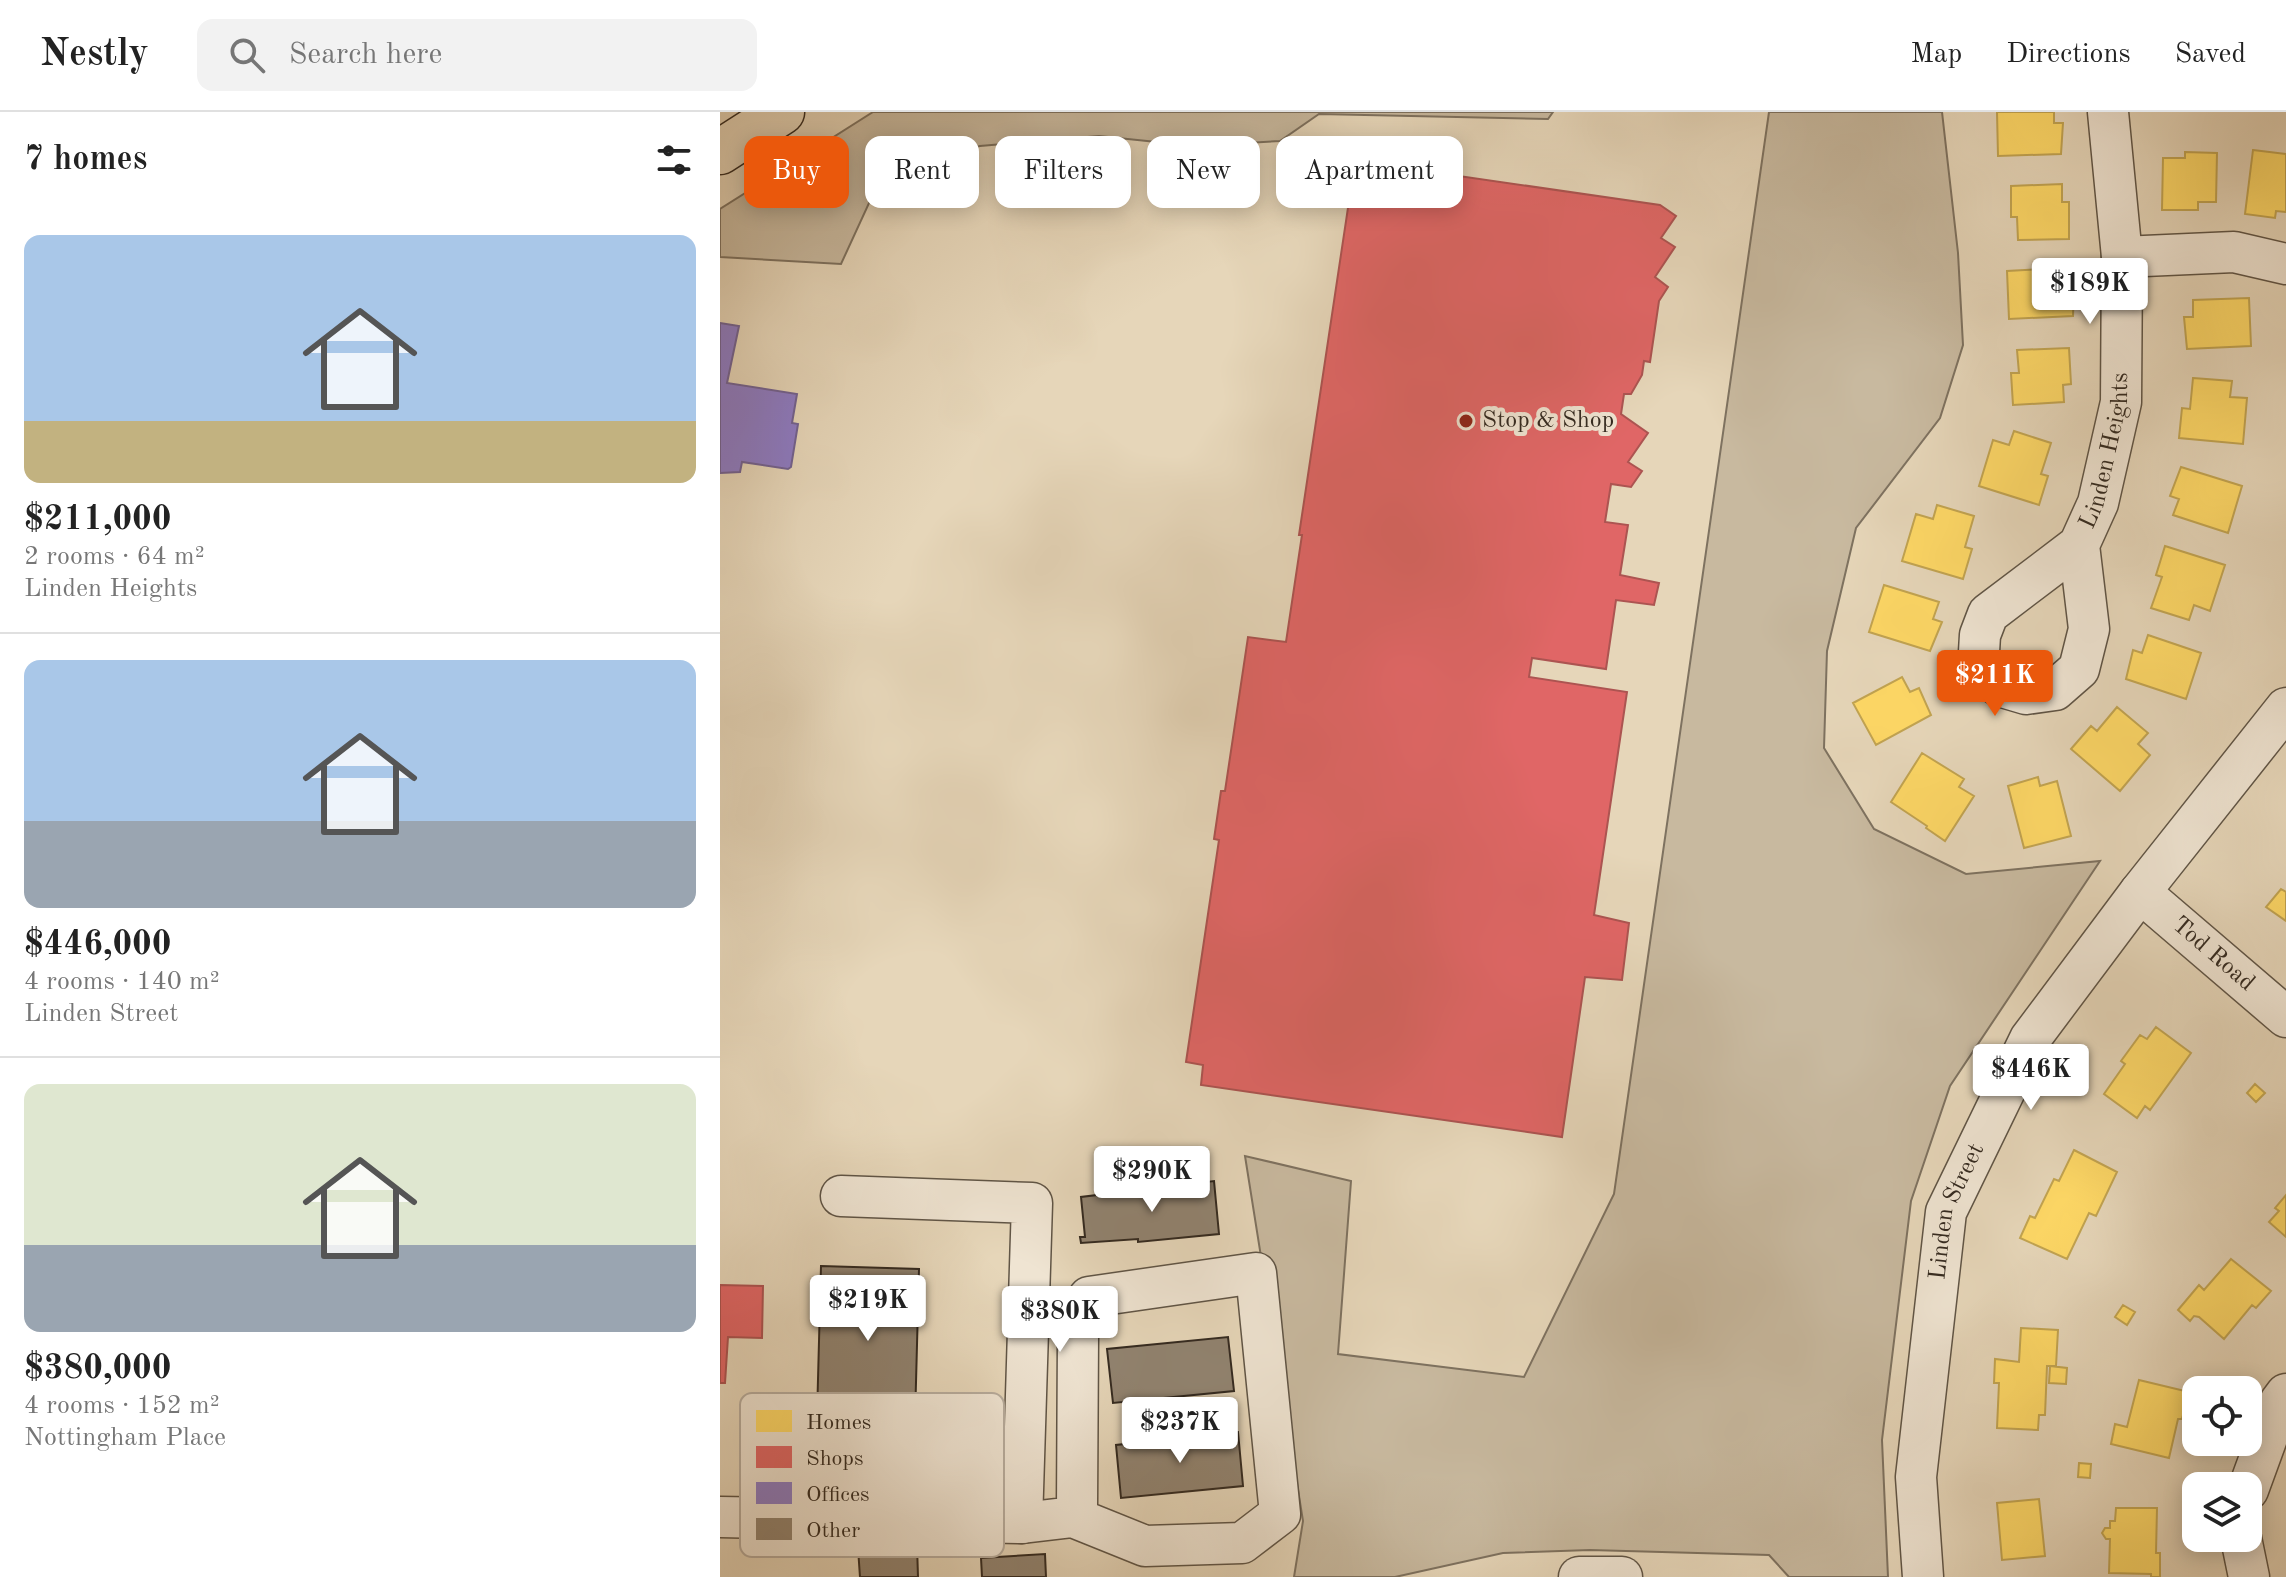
<!DOCTYPE html>
<html lang="en">
<head>
<meta charset="utf-8">
<style>
  :root { --surface:#fff; --page:#f2f2f2; --text:#222; --muted:#767676; --line:#e0e0e0; --accent:#ea580c }
  body { margin:0; font-family:"Old Standard TT",serif; background:var(--page); color:var(--text); height:100vh; display:flex; flex-direction:column; font-size:30px; white-space:nowrap }
  * { box-sizing:border-box; margin:0 }
  p { font-size:26px; color:var(--muted) }
  .icon { flex:none; width:44px; height:44px; fill:none; stroke:currentColor; stroke-width:2; stroke-linecap:round; stroke-linejoin:round }
  .map { position:relative; flex:1; overflow:hidden }
  .drawer { display:flex; flex-direction:column; background:var(--surface); width:720px }
  .drawer>* { flex:none }
  .guide { position:absolute; left:24px; top:24px; width:760px; height:72px; display:flex; gap:16px }
  .tools { position:absolute; left:1462px; top:1264px; display:grid; gap:16px }
  .tools a { display:grid; place-items:center; width:80px; height:80px; border-radius:16px; background:var(--surface); box-shadow:0 4px 20px #0003; font-size:40px }
  .price { position:absolute; translate:-50% -68px; padding:0 18px; border-radius:8px; background:#fff; color:#222; font-size:26px; line-height:52px; filter:drop-shadow(0 2px 4px #0008) }
  .price::after { content:''; position:absolute; left:50%; top:48px; width:24px; height:18px; margin-left:-12px; background:inherit; clip-path:polygon(0 0,100% 0,50% 100%) }
  .price.current { background:var(--accent); color:#fff }
  ul { padding:0; list-style:none }
  li { display:grid; align-content:center; gap:16px; height:424px; padding:0 24px }
  li+li { border-top:2px solid var(--line) }
  li span { display:grid; place-items:center; height:248px; border-radius:16px; color:#555 }
  li>.icon { margin-inline-start:auto }
  span .icon { width:144px; height:144px; fill:#fffc; stroke-width:1 }
  li b { font-size:34px }
  h2 { display:flex; justify-content:space-between; align-items:center; height:96px; padding:0 24px; font-size:34px }
  .chip { padding:0 28px; border-radius:16px; background:var(--surface); box-shadow:0 4px 20px #0003; font-size:28px; line-height:72px }
  .chip.current { background:var(--accent); color:#fff }
  header { display:flex; align-items:center; gap:48px; box-sizing:border-box; height:112px; padding:0 40px; background:var(--surface); border-bottom:2px solid var(--line) }
  header strong { font-size:38px }
  nav { display:flex; gap:44px; margin-inline-start:auto; font-size:28px }
  .search { width:560px; height:72px; background:var(--page); display:flex; align-items:center; gap:20px; box-sizing:border-box; padding:0 28px; border-radius:16px; color:var(--muted); font-size:30px }
  main { display:flex; flex:1; min-height:0 }
  .map>svg:first-child { display:block }
  .green { fill:#c8b99f; stroke:#7e7260; stroke-width:2 }
  .homes { fill:#ffd966; stroke:#c2a451; stroke-width:2 }
  .shops { fill:#e06666; stroke:#ac5451; stroke-width:2 }
  .offices { fill:#8e7cc3; stroke:#736392; stroke-width:2 }
  .building { fill:#918370; stroke:#342a20; stroke-width:2 }
  .lines { fill:none; stroke-linecap:round; stroke-linejoin:round }
  .minor-casing { stroke:#605546; stroke-width:43 }
  .highway-casing { stroke:#342a20; stroke-width:47 }
  .minor { stroke:#efe4d2; stroke-width:40 }
  .highway { stroke:#e6d6b9; stroke-width:44 }
  .poi-dot { fill:#8f2418; stroke:#efe4d2; stroke-width:3 }
  .labels { text-anchor:middle; dominant-baseline:central; stroke-width:8; stroke-linejoin:round; paint-order:stroke }
  .poi-label { font-size:24px; fill:#342a20; stroke:#efe4d2; text-anchor:start }
  .street-label { font-size:24px; fill:#342a20; stroke:#efe4d2 }
  .key { fill:#efe4d2; stroke:#b7ac9d; stroke-width:2 }
  .key-label { font-size:22px; fill:#342a20 }
</style>
</head>
<body>
<header>
<strong>Nestly</strong>
<div class="search"><svg class="icon" aria-label="search" viewBox="0 0 24 24"><circle cx="10" cy="10" r="6"/><path d="M15 15l6 6"/></svg>Search here</div>
<nav><a>Map</a><a>Directions</a><a>Saved</a></nav>
</header>
<main>
<section class="drawer">
<h2>7 homes<svg class="icon" aria-label="filters" viewBox="0 0 24 24"><path d="M4 7h16M4 17h16"/><circle cx="9" cy="7" r="2"/><circle cx="15" cy="17" r="2"/></svg></h2>
<ul>
<li><span style="background:linear-gradient(#a9c7e8 75%,#c2b280 0)"><svg class="icon" aria-label="home" viewBox="0 0 24 24"><path d="M3 11l9-7 9 7M6 9v11h12V9"/></svg></span><div><b>$211,000</b><p>2 rooms · 64 m²</p><p>Linden Heights</p></div></li>
<li><span style="background:linear-gradient(#a9c7e8 65%,#9aa5b1 0)"><svg class="icon" aria-label="home" viewBox="0 0 24 24"><path d="M3 11l9-7 9 7M6 9v11h12V9"/></svg></span><div><b>$446,000</b><p>4 rooms · 140 m²</p><p>Linden Street</p></div></li>
<li><span style="background:linear-gradient(#dfe7d0 65%,#9aa5b1 0)"><svg class="icon" aria-label="home" viewBox="0 0 24 24"><path d="M3 11l9-7 9 7M6 9v11h12V9"/></svg></span><div><b>$380,000</b><p>4 rooms · 152 m²</p><p>Nottingham Place</p></div></li>
</ul>
</section>
<div class="map">
<svg width="1566" height="1465" viewBox="0 0 1566 1465">
  <rect width="100%" height="100%" fill="#e6d6b9"/>
  <filter id="stains"><feTurbulence type="fractalNoise" baseFrequency=".0025" numOctaves="4"/><feColorMatrix values="0 0 0 0 .2 0 0 0 0 .09 0 0 0 0 .02 0 0 0 .5 -.17"/></filter>
  <radialGradient id="worn" r=".72"><stop offset=".6" stop-color="#630" stop-opacity="0"/><stop offset="1" stop-color="#630" stop-opacity=".3"/></radialGradient>
  <path class="green" d="M153,0H833L828,7L599,2L560,29L475,34L379,24L260,34L184,50L149,91L121,152L0,145V97Z
    M1049,0H1222L1238,141L1243,233L1220,306L1136,416L1107,539L1104,636L1154,717L1246,762L1380,749L1230,974L1191,1089L1162,1328L1168,1465H1069L1049,1443L870,1438L783,1441L675,1465H574L583,1409L525,1044L631,1069L618,1242L804,1265L894,1082Z"/>
  <path class="homes" d="M1277,0H1334V11H1343L1341,42L1278,44Z
    M1533,38L1566,42V100L1556,99L1555,106L1525,102Z
    M1465,40L1497,41L1496,90H1478V98H1442L1443,46H1465Z
    M1342,72V90H1349V127L1298,128L1297,105H1291V74Z
    M1343,156L1344,174H1354L1353,204L1289,207L1287,159Z
    M1529,186L1531,234L1467,237L1464,205H1473V188Z
    M1349,236L1351,272L1343,273L1344,290L1293,293L1291,261H1299L1297,238Z
    M1473,266L1512,269L1510,285L1527,286L1523,332L1459,326L1462,296L1470,297Z
    M1294,319L1331,331L1321,362L1328,364L1319,393L1259,374L1273,328L1289,333Z
    M1461,355L1522,374L1508,421L1453,403L1459,387L1450,384Z
    M1217,393L1254,404L1245,435L1252,437L1243,467L1182,449L1196,402L1213,407Z
    M1445,434L1505,453L1490,499L1474,493L1469,508L1431,496L1442,465L1436,463Z
    M1164,473L1219,490L1213,507L1222,510L1210,539L1149,520Z
    M1428,523L1481,541L1466,587L1406,567L1413,538L1422,541Z
    M1182,565L1190,580L1199,576L1211,603L1156,633L1133,591Z
    M1397,595L1428,621L1418,632L1430,643L1400,679L1351,637L1371,614L1377,619Z
    M1202,641L1244,667L1239,675L1254,684L1225,729L1206,716L1207,714L1171,690Z
    M1318,665L1320,674L1337,669L1351,724L1304,736L1288,674Z
    M1561,777L1566,780V809L1546,795Z
    M1436,915L1471,941L1430,998L1425,994L1417,1006L1384,982L1405,952L1401,949L1420,923L1427,927Z
    M1535,972L1545,981L1536,990L1527,981Z
    M1354,1038L1397,1060L1376,1104L1369,1101L1347,1147L1300,1126L1310,1104L1315,1106L1334,1067L1339,1069Z
    M1566,1083V1125L1549,1110L1559,1099L1555,1096Z
    M1511,1147L1551,1179L1536,1196L1532,1193L1504,1227L1479,1205L1474,1204L1470,1209L1458,1198L1479,1173L1484,1178Z
    M1403,1193L1415,1200L1407,1213L1395,1205Z
    M1301,1216L1338,1218L1336,1254H1327L1325,1303H1319L1318,1318L1277,1316L1279,1271H1274L1275,1247L1299,1250Z
    M1330,1254L1347,1256L1346,1272L1329,1271Z
    M1419,1268L1469,1280L1462,1307H1458L1449,1346L1391,1332L1395,1312L1407,1315Z
    M1359,1351L1371,1352L1370,1366L1358,1365Z
    M1319,1387L1325,1444L1282,1448L1277,1391Z
    M1396,1396H1437L1436,1441H1440V1465H1431V1462L1389,1461L1390,1427H1386L1382,1421L1385,1416H1390V1409H1395Z"/>
  <path class="shops" d="M656,52L940,93L956,104L941,126L955,135L935,165L948,175L939,189L930,250L924,249L922,263L911,282H904L901,302L928,321L908,350L922,359L911,375L891,372L885,410L908,413L900,463L939,471L934,493L896,488L886,557L812,546L809,565L907,580L874,803L909,811L902,868L865,865L842,1025L481,973L483,953L466,950L499,728L494,727L501,679H505L528,525L566,530L582,423H579L632,69Z
    M0,1173L43,1174L42,1226L8,1225L5,1271H0Z"/>
  <path class="offices" d="M0,211L19,214L7,271L77,282L72,311L78,312L71,355L68,357L22,350L20,360L0,361Z"/>
  <path class="building" d="M494,1069L499,1122L418,1130V1127L361,1131L360,1125H365L361,1085Z
    M101,1154L199,1157L195,1308L97,1305Z
    M508,1225L514,1279L393,1291L387,1237Z
    M518,1320L523,1374L401,1386L396,1333Z
    M197,1433L198,1465H140L138,1436Z
    M325,1442L326,1465H262L261,1446Z"/>
  <g class="lines">
    <g class="minor-casing">
      <g id="minor">
        <path d="M1402,145L1514,140L1566,152"/>
        <path id="s1" d="M1359,433L1369,517L1359,557L1335,578L1306,582L1279,574L1258,557L1260,523L1268,502L1359,433L1378,391L1401,290L1402,145L1388,0"/>
        <path id="s2" d="M1420,780L1566,905"/>
        <path d="M1528,1378L1560,1290L1566,1282"/>
        <path d="M0,1405L302,1411L312,1091L121,1084"/>
        <path d="M302,1411L353,1405L357,1395L358,1223L360,1198L369,1185L536,1161L560,1402L522,1431L425,1434L353,1405"/>
        <path d="M1521,1426L1529,1465"/>
        <path d="M859,1465H902"/>
        <path id="s3" d="M1203,1465L1196,1365L1226,1100L1310,927L1420,780L1566,596"/>
      </g>
    </g>
    <g class="highway-casing">
      <path id="highway" d="M0,40L62,0"/>
    </g>
    <use href="#minor" class="minor"/>
    <use href="#highway" class="highway"/>
  </g>
  <circle class="poi-dot" cx="746" cy="309" r="8"/>
  <g class="labels">
    <g class="poi-label">
      <text x="762" y="309">Stop &amp; Shop</text>
    </g>
    <g class="street-label">
      <text stroke="none"><textPath href="#s1" startOffset="512">Linden Heights</textPath></text>
      <text stroke="none"><textPath href="#s2" startOffset="96">Tod Road</textPath></text>
      <text stroke="none"><textPath href="#s3" startOffset="370">Linden Street</textPath></text>
    </g>
  </g>
  <rect x="20" y="1281" width="264" height="164" rx="12" class="key"/>
  <rect x="36" y="1298" width="36" height="22" fill="#ffd966"/>
  <rect x="36" y="1334" width="36" height="22" fill="#e06666"/>
  <rect x="36" y="1370" width="36" height="22" fill="#8e7cc3"/>
  <rect x="36" y="1406" width="36" height="22" fill="#918370"/>
  <g class="key-label">
    <text x="86" y="1317">Homes</text>
    <text x="86" y="1353">Shops</text>
    <text x="86" y="1389">Offices</text>
    <text x="86" y="1425">Other</text>
  </g>
  <rect width="100%" height="100%" filter="url(#stains)"/>
  <rect width="100%" height="100%" fill="url(#worn)"/>
</svg>
<div class="tools">
<a><svg class="icon" aria-label="locate" viewBox="0 0 24 24"><circle cx="12" cy="12" r="6"/><path d="M12 2v4M12 18v4M2 12h4M18 12h4"/></svg></a>
<a><svg class="icon" aria-label="layers" viewBox="0 0 24 24"><path d="M12 4l9 5-9 5-9-5zM3 14l9 5 9-5"/></svg></a>
</div>
<b class="price" style="left:1370px;top:214px">$189K</b>
<b class="price current" style="left:1275px;top:606px">$211K</b>
<b class="price" style="left:1311px;top:1000px">$446K</b>
<b class="price" style="left:432px;top:1102px">$290K</b>
<b class="price" style="left:148px;top:1231px">$219K</b>
<b class="price" style="left:340px;top:1242px">$380K</b>
<b class="price" style="left:460px;top:1353px">$237K</b>
<div class="guide">
<a class="chip current">Buy</a>
<a class="chip">Rent</a>
<a class="chip">Filters</a>
<a class="chip">New</a>
<a class="chip">Apartment</a>
</div>
</div>
</main>
</body>
</html>
